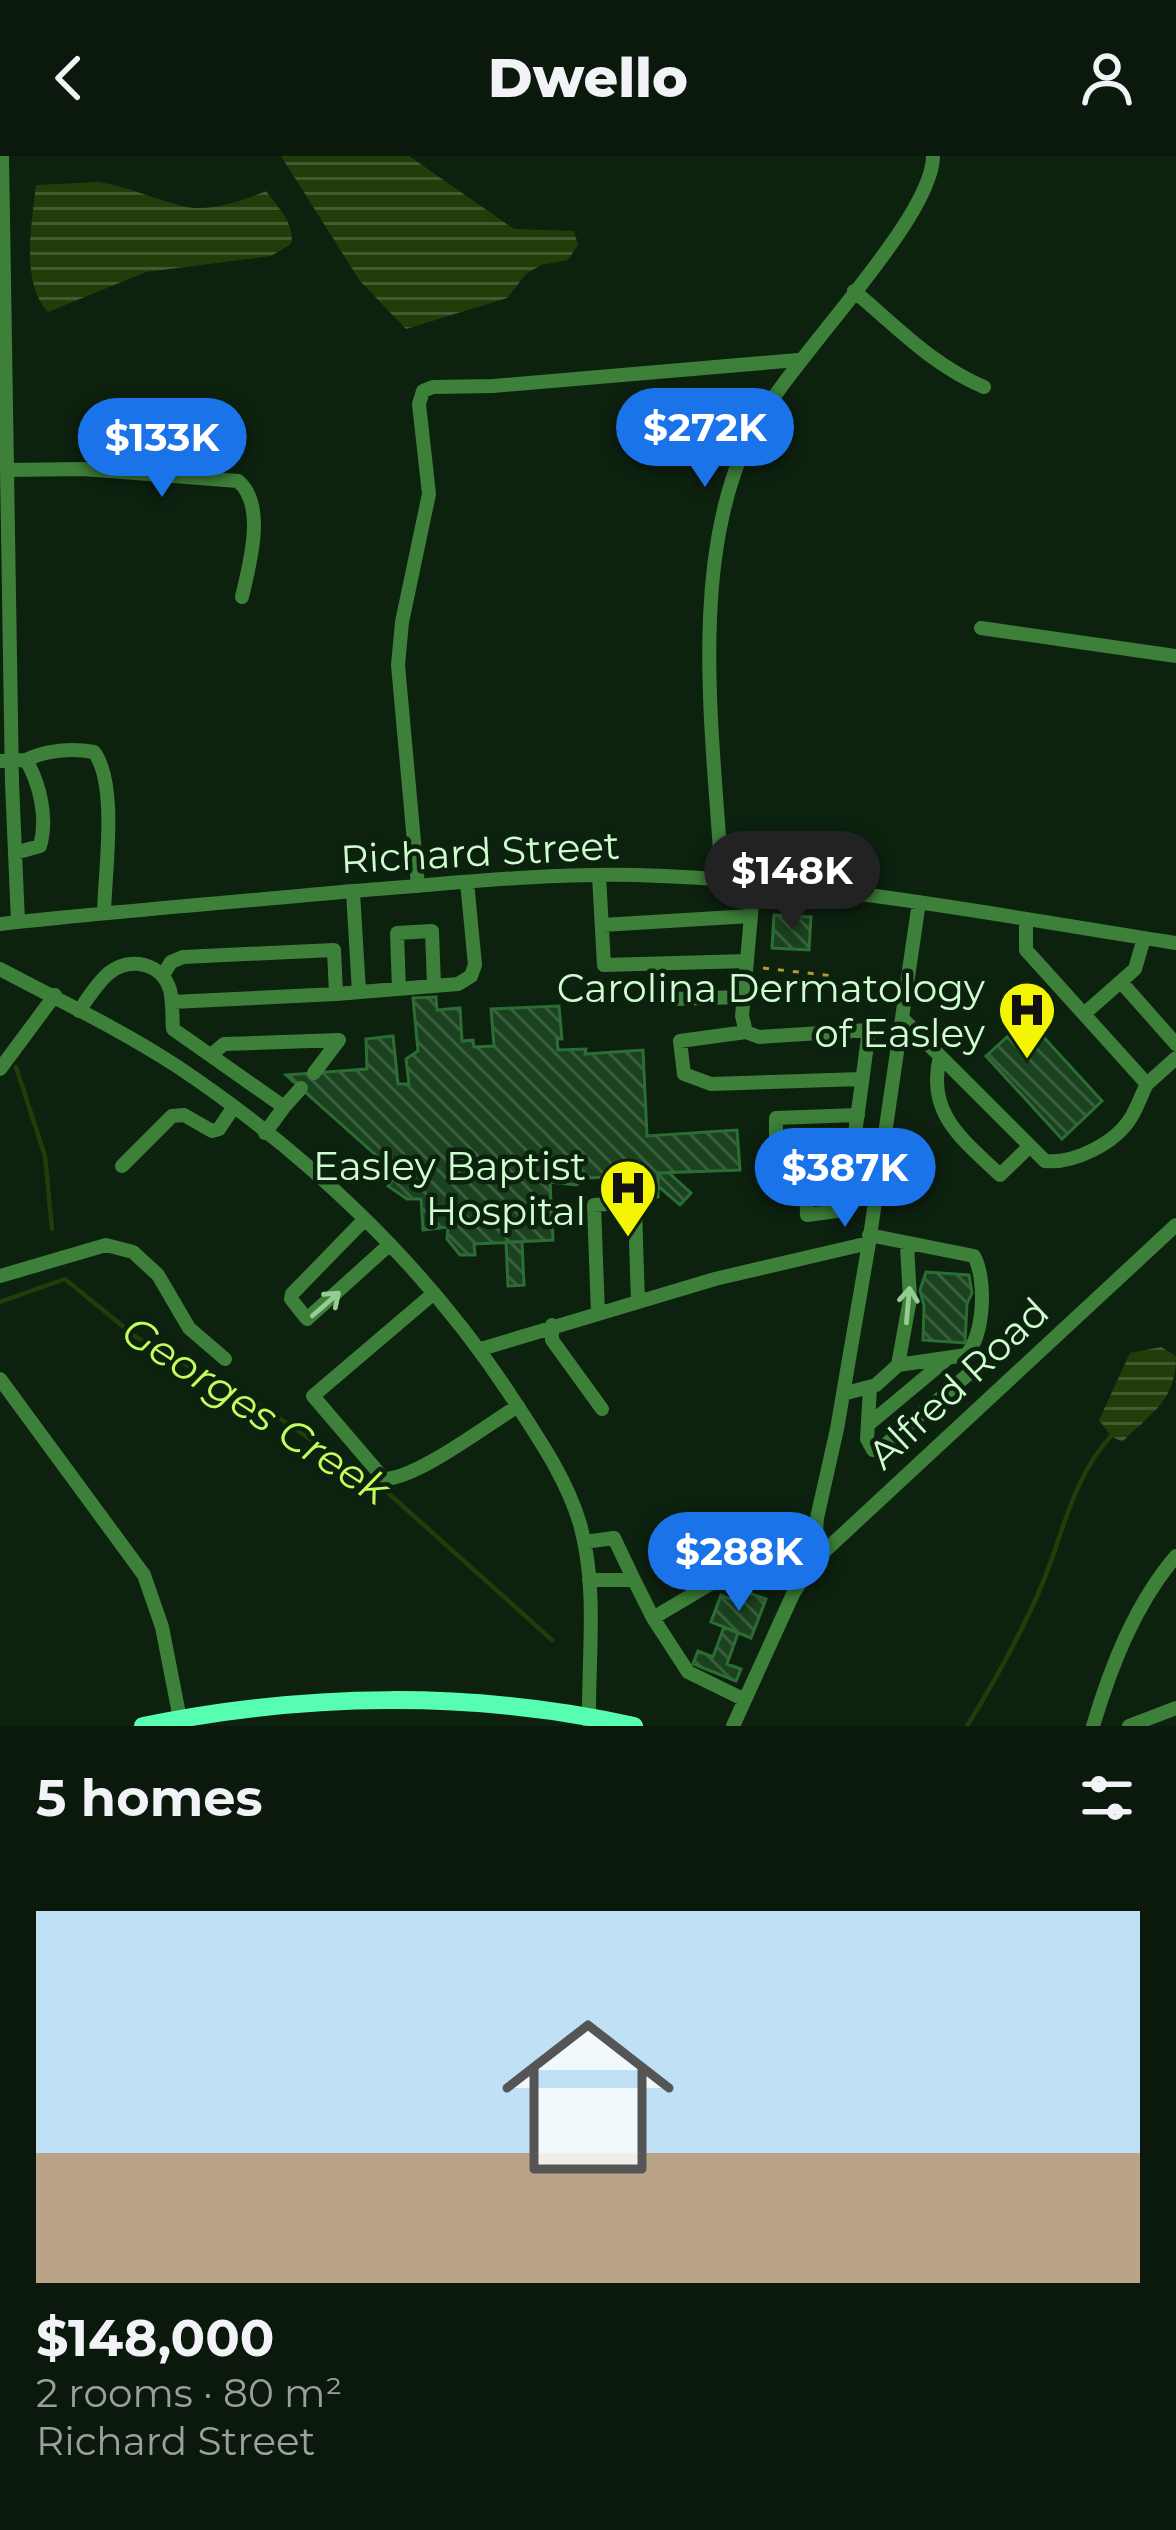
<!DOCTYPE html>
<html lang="en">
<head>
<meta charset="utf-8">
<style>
  :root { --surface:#0a190b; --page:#182619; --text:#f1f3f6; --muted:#99a09d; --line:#2a382c; --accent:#1a73e8 }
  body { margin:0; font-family:Montserrat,sans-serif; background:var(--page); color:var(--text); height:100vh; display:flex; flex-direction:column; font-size:45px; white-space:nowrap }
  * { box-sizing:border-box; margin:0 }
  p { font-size:39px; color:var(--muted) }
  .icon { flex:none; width:66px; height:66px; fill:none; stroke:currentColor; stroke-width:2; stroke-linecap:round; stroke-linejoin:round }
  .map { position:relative; height:1570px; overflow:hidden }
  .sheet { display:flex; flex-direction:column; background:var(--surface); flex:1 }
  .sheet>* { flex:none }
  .price { position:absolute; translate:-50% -102px; padding:0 27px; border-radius:42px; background:var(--accent); color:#fff; font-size:39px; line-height:78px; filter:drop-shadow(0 3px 6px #0008) }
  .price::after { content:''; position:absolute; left:50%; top:72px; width:36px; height:27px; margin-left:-18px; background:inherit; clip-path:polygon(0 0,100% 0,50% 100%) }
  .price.selected { background:#222; color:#fff }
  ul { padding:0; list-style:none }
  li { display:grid; align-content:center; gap:24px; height:636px; padding:0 36px }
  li+li { border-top:3px solid var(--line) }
  li span { display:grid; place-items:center; height:372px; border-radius:0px; color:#555 }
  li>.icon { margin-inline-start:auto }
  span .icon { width:216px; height:216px; fill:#fffc; stroke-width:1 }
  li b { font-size:51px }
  h2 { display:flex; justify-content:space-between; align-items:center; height:144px; padding:0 36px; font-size:51px }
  header { display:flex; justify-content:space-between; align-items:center; height:156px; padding:0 36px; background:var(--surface); font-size:54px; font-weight:800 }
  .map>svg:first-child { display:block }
  .water { fill:url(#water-rules) }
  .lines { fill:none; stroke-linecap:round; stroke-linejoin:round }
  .stream { stroke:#213e0a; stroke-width:4.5 }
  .building { fill:url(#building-back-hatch); stroke:#2c6d33; stroke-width:3 }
  .path { stroke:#b19e2f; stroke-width:3; stroke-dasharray:6 9; stroke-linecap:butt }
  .minor { stroke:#3d8039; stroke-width:14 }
  .major { stroke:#57fdb0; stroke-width:18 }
  .oneway { stroke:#94cc93 }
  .labels { text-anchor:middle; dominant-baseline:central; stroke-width:9; stroke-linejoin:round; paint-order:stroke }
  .street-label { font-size:39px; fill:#cefecf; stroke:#0d210f }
  .poi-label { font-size:39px; fill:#cefecf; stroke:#0d210f; text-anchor:end }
  .water-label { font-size:42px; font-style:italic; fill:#c1fd5e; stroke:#0d210f }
</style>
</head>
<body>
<header><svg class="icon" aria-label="back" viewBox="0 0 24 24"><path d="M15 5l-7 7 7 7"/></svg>Dwello<svg class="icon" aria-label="person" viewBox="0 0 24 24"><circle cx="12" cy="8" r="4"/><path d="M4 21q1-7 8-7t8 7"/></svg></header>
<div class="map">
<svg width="1176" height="1570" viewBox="0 0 1176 1570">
  <defs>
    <pattern id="water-rules" width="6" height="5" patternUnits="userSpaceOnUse" patternTransform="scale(3)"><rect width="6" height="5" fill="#213e0a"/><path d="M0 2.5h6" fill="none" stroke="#405b2d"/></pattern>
    <pattern id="building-back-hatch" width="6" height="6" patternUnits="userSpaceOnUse" patternTransform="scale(3)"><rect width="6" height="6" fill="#1a421e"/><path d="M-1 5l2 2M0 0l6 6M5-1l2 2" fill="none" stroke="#3a5e3e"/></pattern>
  </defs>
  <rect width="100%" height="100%" fill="#0d210f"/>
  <path class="water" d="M281,0H409L514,73L574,75L578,89L568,104L541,109L526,118L507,142L406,173L360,125Z
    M98,26C128,30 153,43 182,50C208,57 242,45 266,35C277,50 296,69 291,88L271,100L146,116L48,156C20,126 32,67 36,29Z
    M1161,1191L1176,1200C1176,1244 1152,1257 1122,1286L1111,1280L1099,1264L1130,1197Z"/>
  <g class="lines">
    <path class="stream" d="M16,911L45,1000L52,1073
      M0,1146L65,1123L136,1181L266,1253L386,1335L552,1484
      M967,1570C995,1525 1020,1480 1041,1431C1063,1379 1072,1322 1111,1280"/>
  </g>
  <path class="building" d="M774,759L811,761L809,794L772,792Z
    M436,841L437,854L460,852L462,885L473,884L474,891L494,890L491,853L559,850L562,883H557L558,894L586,893L585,898L643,894L647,980L737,974L740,1014L658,1017V1041L622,1045L620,1020L589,1022L576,1029L550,1026L553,1084L474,1088L475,1099H460L447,1083L448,1071L423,1074L421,1043H407L388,1030L397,1018L286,919L367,913L366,883L393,880L398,928H409L406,903L418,895L413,842Z
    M1027,863L1102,945L1062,983L986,900Z
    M658,1017H669L691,1037L680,1049L658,1030Z
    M506,1086H522L524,1129L508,1130Z
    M926,1116L969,1119L972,1137L967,1148L965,1187L923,1184L924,1150L920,1134Z
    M747,1436L766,1443L751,1482L711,1466L721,1439L742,1448Z
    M724,1471L738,1477L727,1508L741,1513L736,1525L693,1508L698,1495L713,1501Z"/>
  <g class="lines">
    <path class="path" d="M763,812L833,820"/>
    <path class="minor" d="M2,0L12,627L18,766
      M854,135C896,170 933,210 984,231
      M8,314L83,313L238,325C267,349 249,410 242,441
      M981,472L1176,500
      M26,604C46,594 72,592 94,596C118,628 105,715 104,756
      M0,605L26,604C40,628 48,662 40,690L15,697
      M599,720L604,809L747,805
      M722,724C714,585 687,410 749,281C784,209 933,65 933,0
      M754,726L742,860L746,876L759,881L869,874C861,934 853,994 844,1054L807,1059L805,999L882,996
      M418,730L398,509L402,466L429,338L419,248L423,235L433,231L493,230L798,204
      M353,736L359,836
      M0,768C118,755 235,746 353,735C447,728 541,717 635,719C818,724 996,759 1176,787
      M602,769L751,760
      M0,813C58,844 120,873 175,909C306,996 425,1109 511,1240C537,1280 566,1321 580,1368C598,1432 588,1501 589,1567
      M163,819L171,806L183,801L334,794L336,838L172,846
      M1121,826L1176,888
      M399,833L397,777L432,775L434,830
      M336,838L458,828L471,820L475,809L467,726
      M672,843L744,841
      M79,855C88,842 97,827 109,817C130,800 162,807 170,834C173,846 172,860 173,873L284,951L265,977
      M1084,858L1135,813L1144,782
      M903,863L1045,1005C1073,1008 1114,988 1130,963C1137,953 1141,939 1147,928L1026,794V763
      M746,876L680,885L684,918L711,928L862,923
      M211,899L224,888L339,884L314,917
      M940,900C926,957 961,982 1000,1019L1030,990
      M0,913L55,839
      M1147,928L1176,902
      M284,951L301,932
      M805,999L776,995V962L858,959
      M122,1010L172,960L184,959L212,975L219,973L233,952
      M365,1063L292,1138L291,1143L307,1163L390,1088
      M0,1120L106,1089L133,1096L158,1119L189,1172L225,1203
      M434,1137L313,1240L384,1323C416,1323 487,1269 518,1250
      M598,1158L594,1049L620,1047L635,1054L638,1146
      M552,1169V1184L602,1253
      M481,1193L715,1123L869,1087
      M898,1209L910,1143L907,1089
      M0,1223L144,1419L162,1471L181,1568
      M870,1232L867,1283L873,1294H879L971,1216
      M843,1238L876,1229L898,1209L966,1199C984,1180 987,1124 974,1100L869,1079
      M868,1269L947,1203
      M584,1386L614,1382L634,1424
      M814,1405L817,1362L837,1273L869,1087L919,746
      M589,1424H634L653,1462L732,1415L801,1425
      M653,1462L688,1516L743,1543
      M733,1570L793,1438L814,1405L1176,1069
      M1093,1570C1111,1510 1135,1448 1176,1400
      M1129,1570L1176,1552"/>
    <path class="major" d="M143,1570C304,1537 473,1534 634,1570"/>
  </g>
  <defs><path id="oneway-shaft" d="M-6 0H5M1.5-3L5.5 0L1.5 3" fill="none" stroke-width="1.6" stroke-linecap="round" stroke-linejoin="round" transform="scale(3)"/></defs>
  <g class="oneway">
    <use href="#oneway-shaft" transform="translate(326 1148) rotate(-41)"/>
    <use href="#oneway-shaft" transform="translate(908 1149) rotate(-85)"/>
  </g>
  <defs>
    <g id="hospital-pin" transform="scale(3)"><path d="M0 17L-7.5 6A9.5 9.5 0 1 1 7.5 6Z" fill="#f3f503" stroke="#0d210f"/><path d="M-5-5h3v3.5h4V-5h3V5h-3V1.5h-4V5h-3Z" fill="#111"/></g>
  </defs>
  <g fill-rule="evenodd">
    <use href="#hospital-pin" x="1027" y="854"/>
    <use href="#hospital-pin" x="628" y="1032"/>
  </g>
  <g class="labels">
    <g class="street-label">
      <text transform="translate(480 696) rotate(-3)">Richard Street</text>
      <text transform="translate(958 1227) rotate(-43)">Alfred Road</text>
    </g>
    <g class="poi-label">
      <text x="985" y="832">Carolina Dermatology<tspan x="985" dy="45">of Easley</tspan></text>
      <text x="586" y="1010">Easley Baptist<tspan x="586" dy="45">Hospital</tspan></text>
    </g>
    <g class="water-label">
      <text transform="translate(256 1254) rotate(33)">Georges Creek</text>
    </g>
  </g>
</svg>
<b class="price" style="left:705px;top:334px">$272K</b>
<b class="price" style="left:162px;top:344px">$133K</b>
<b class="price selected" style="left:792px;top:777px">$148K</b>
<b class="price" style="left:845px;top:1074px">$387K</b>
<b class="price" style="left:739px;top:1458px">$288K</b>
</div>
<section class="sheet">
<h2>5 homes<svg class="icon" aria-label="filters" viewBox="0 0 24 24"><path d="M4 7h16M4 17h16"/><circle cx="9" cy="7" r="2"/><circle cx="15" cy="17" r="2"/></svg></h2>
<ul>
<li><span style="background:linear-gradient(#bfe0f5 65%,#b9a48a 0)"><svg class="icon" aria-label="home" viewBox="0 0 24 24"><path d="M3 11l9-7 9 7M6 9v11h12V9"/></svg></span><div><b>$148,000</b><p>2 rooms · 80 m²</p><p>Richard Street</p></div></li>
</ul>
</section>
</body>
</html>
